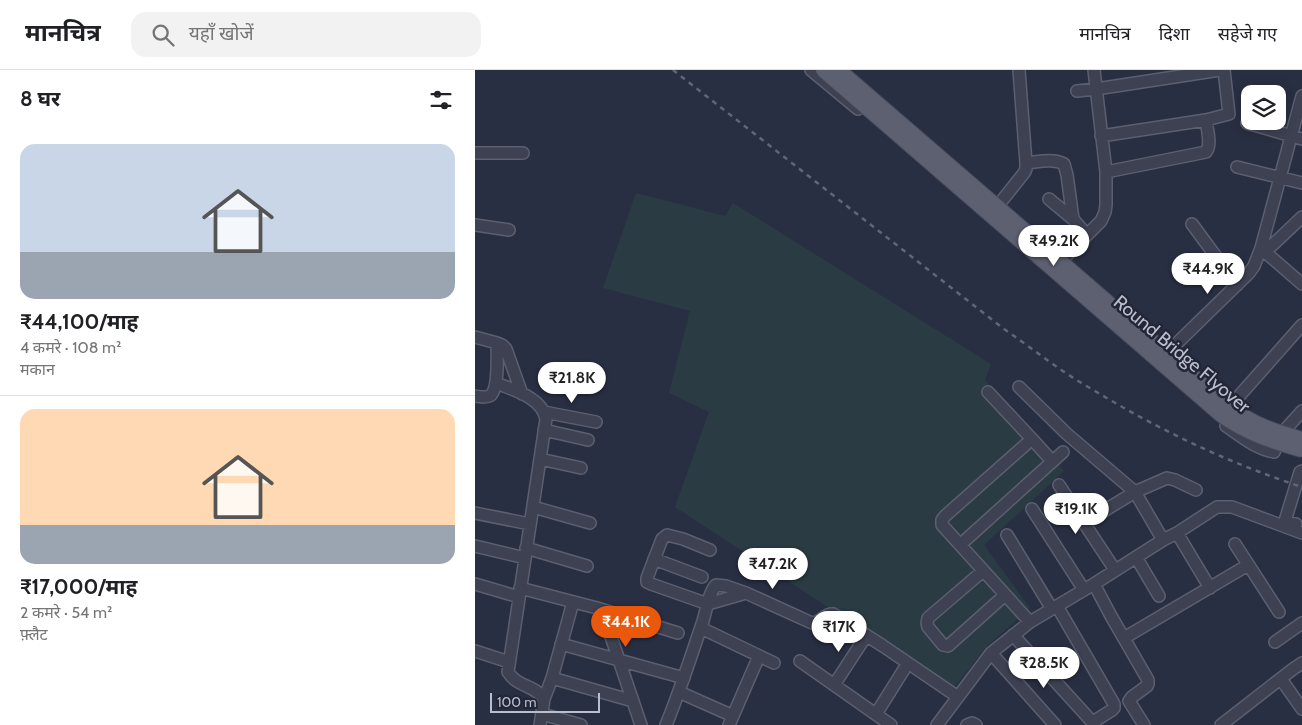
<!DOCTYPE html>
<html lang="hi">
<head>
<meta charset="utf-8">
<style>
  :root { --surface:#fff; --page:#f2f2f2; --text:#202124; --muted:#757577; --line:#e0e0e0; --accent:#ea580c }
  body { margin:0; font-family:Cabin,"Noto Sans Devanagari",sans-serif; background:var(--page); color:var(--text); height:100vh; display:flex; flex-direction:column; font-size:19px; white-space:nowrap }
  * { box-sizing:border-box; margin:0 }
  p { font-size:16px; color:var(--muted) }
  .icon { flex:none; width:28px; height:28px; fill:none; stroke:currentColor; stroke-width:2; stroke-linecap:round; stroke-linejoin:round }
  .map { position:relative; flex:1; overflow:hidden }
  .panel { display:flex; flex-direction:column; background:var(--surface); width:475px }
  .panel>* { flex:none }
  .tools { position:absolute; left:766px; top:15px; display:grid; gap:10px }
  .tools a { display:grid; place-items:center; width:45px; height:45px; border-radius:10px; background:var(--surface); box-shadow:0 2px 12px #0003; font-size:25px }
  .scale { position:absolute; left:15px; bottom:12px; width:110px; box-sizing:border-box; padding-left:5px; border:2px solid #babdcb; border-top:0; font-size:14px; line-height:18px; white-space:nowrap; color:#babdcb; -webkit-text-stroke:4px #222637; paint-order:stroke }
  .price { position:absolute; translate:-50% -42px; padding:0 11px; border-radius:18px; background:#fff; color:#222; font-size:16px; line-height:32px; filter:drop-shadow(0 1px 2px #0008) }
  .price::after { content:''; position:absolute; left:50%; top:30px; width:15px; height:11px; margin-left:-8px; background:inherit; clip-path:polygon(0 0,100% 0,50% 100%) }
  .price.active { background:var(--accent); color:#fff }
  ul { padding:0; list-style:none }
  li { display:grid; align-content:center; gap:10px; height:265px; padding:0 20px }
  li+li { border-top:1px solid var(--line) }
  li span { display:grid; place-items:center; height:155px; border-radius:15px; color:#555 }
  li>.icon { margin-inline-start:auto }
  span .icon { width:90px; height:90px; fill:#fffc; stroke-width:1 }
  li b { font-size:21px }
  h2 { display:flex; justify-content:space-between; align-items:center; height:60px; padding:0 20px; font-size:21px }
  header { display:flex; align-items:center; gap:30px; box-sizing:border-box; height:70px; padding:0 25px; background:var(--surface); border-bottom:1px solid var(--line) }
  header strong { font-size:24px }
  nav { display:flex; gap:28px; margin-inline-start:auto; font-size:18px }
  .search { width:350px; height:45px; background:var(--page); display:flex; align-items:center; gap:12px; box-sizing:border-box; padding:0 18px; border-radius:15px; color:var(--muted); font-size:19px }
  main { display:flex; flex:1; min-height:0 }
  .map>svg:first-child { display:block }
  .green { fill:#2b3b43 }
  .lines { fill:none; stroke-linecap:round; stroke-linejoin:round }
  .minor-casing { stroke:#5b5f6f; stroke-width:14 }
  .minor { stroke:#3d4152; stroke-width:11 }
  .rail { stroke:#606578; stroke-width:2.5; stroke-dasharray:5 5; stroke-linecap:butt }
  .major-bridge-casing { stroke:#474a5b; stroke-width:16; stroke-linecap:butt }
  .major-bridge { stroke:#5c6071; stroke-width:14 }
  .labels { text-anchor:middle; dominant-baseline:central; stroke-width:5; stroke-linejoin:round; paint-order:stroke }
  .street-label { font-size:19px; fill:#babdcb; stroke:#222637 }
</style>
</head>
<body>
<header>
<strong>मानचित्र</strong>
<div class="search"><svg class="icon" aria-label="search" viewBox="0 0 24 24"><circle cx="10" cy="10" r="6"/><path d="M15 15l6 6"/></svg>यहाँ खोजें</div>
<nav><a>मानचित्र</a><a>दिशा</a><a>सहेजे गए</a></nav>
</header>
<main>
<section class="panel">
<h2>8 घर<svg class="icon" aria-label="filters" viewBox="0 0 24 24"><path d="M4 7h16M4 17h16"/><circle cx="9" cy="7" r="2"/><circle cx="15" cy="17" r="2"/></svg></h2>
<ul>
<li><span style="background:linear-gradient(#c9d6e8 70%,#9aa5b1 0)"><svg class="icon" aria-label="home" viewBox="0 0 24 24"><path d="M3 11l9-7 9 7M6 9v11h12V9"/></svg></span><div><b>₹44,100/माह</b><p>4 कमरे · 108 m²</p><p>मकान</p></div></li>
<li><span style="background:linear-gradient(#ffd9b3 75%,#9aa5b1 0)"><svg class="icon" aria-label="home" viewBox="0 0 24 24"><path d="M3 11l9-7 9 7M6 9v11h12V9"/></svg></span><div><b>₹17,000/माह</b><p>2 कमरे · 54 m²</p><p>फ़्लैट</p></div></li>
</ul>
</section>
<div class="map">
<svg width="827" height="655" viewBox="0 0 827 655">
  <rect width="100%" height="100%" fill="#292f42"/>
  <path class="green" d="M161,123L250,146L258,133L516,294L510,310L589,401L509,475L555,538L512,576L478,619L200,437L234,342L194,323L215,241L128,218Z"/>
  <g class="lines">
    <g class="minor-casing">
      <path id="minor" d="M336,0L383,39
        M544,0L551,93C563,92 578,88 589,94L592,105L598,149L612,165
        M602,21L621,19L745,0
        M772,53L827,69
        M626,66L731,50L754,44L749,0
        M0,83H48
        M762,97L827,113
        M631,102L731,82C737,74 732,60 731,50
        M574,129L598,149
        M525,133L549,103L551,99V93
        M717,154L762,215
        M0,155L34,160
        M786,178L790,182L827,147
        M790,182L827,214
        M589,188L626,151L630,142L631,135V102L619,0
        M0,267L22,273C22,284 24,317 16,325C12,328 5,327 0,326
        M22,273L27,275L31,279L47,324
        M695,280L774,203L779,196L786,178L827,26
        M21,313C38,320 67,327 71,349L33,602C42,617 60,615 69,629L65,655
        M544,317L592,364L660,422L688,470
        M513,322L557,369L470,446L467,450V455L555,552
        M757,334L827,255
        M69,342L121,352
        M751,356C766,366 781,379 799,382L809,361L827,341
        M69,360L113,370
        M557,369L577,391
        M65,389L106,398
        M584,415L640,500
        M58,437L115,453
        M557,439L609,520
        M0,443L55,454
        M609,453L660,422L692,408L700,410L721,420
        M821,454L810,451L825,402L827,401
        M702,463L735,518
        M532,465L577,539
        M760,474L804,542
        M485,475L588,382
        M0,476L50,488
        M51,478L112,496
        M235,480L208,469L192,465L187,469L172,508V512L176,514L233,534L271,523
        M661,487L684,526
        M179,489L227,507
        M508,501L453,548L452,553L453,557L468,575L473,576L530,525
        M0,514L44,527
        M619,514L636,546L673,610V614L672,616L657,627L654,631L669,655
        M45,518L122,538L203,563
        M582,536L639,634V638L637,640L618,652
        M127,540L166,655
        M226,558L299,593
        M538,565L620,655
        M649,568L773,495
        M800,572L827,553
        M86,574L209,608
        M0,581L34,592
        M516,583L580,655
        M325,591L416,655
        M77,608L158,631
        M806,609L827,639
        M359,615L391,566
        M204,622L258,646
        M69,629L77,608L98,532
        M67,644L106,655
        M401,644L433,593
        M191,655C205,621 216,586 228,551C231,541 234,522 241,515L251,516L271,523L337,553C346,553 349,543 358,544L408,576L483,627
        M254,655L284,586
        M462,655L516,583L555,552L619,514L688,470L702,463L742,437H757L827,463
        M492,655L497,653L501,655
        M746,655L818,599L827,593"/>
    </g>
    <use href="#minor" class="minor"/>
    <path class="rail" d="M198,0L529,259C548,272 566,286 585,299C596,307 608,314 620,321C686,361 754,393 827,417"/>
    <g class="major-bridge-casing">
      <path id="major-bridge" d="M348,0L746,345C773,364 796,371 827,380
        M364,0L753,336C778,354 798,361 827,369"/>
    </g>
    <use href="#major-bridge" class="major-bridge"/>
  </g>
  <g class="labels">
    <g class="street-label">
      <text transform="translate(707 284) rotate(40)">Round Bridge Flyover</text>
    </g>
  </g>
</svg>
<div class="tools">
<a><svg class="icon" aria-label="layers" viewBox="0 0 24 24"><path d="M12 4l9 5-9 5-9-5zM3 14l9 5 9-5"/></svg></a>
</div>
<div class="scale">100 m</div>
<b class="price" style="left:579px;top:197px">₹49.2K</b>
<b class="price" style="left:733px;top:225px">₹44.9K</b>
<b class="price" style="left:97px;top:334px">₹21.8K</b>
<b class="price" style="left:601px;top:465px">₹19.1K</b>
<b class="price" style="left:298px;top:520px">₹47.2K</b>
<b class="price active" style="left:151px;top:578px">₹44.1K</b>
<b class="price" style="left:364px;top:583px">₹17K</b>
<b class="price" style="left:569px;top:619px">₹28.5K</b>
</div>
</main>
</body>
</html>
